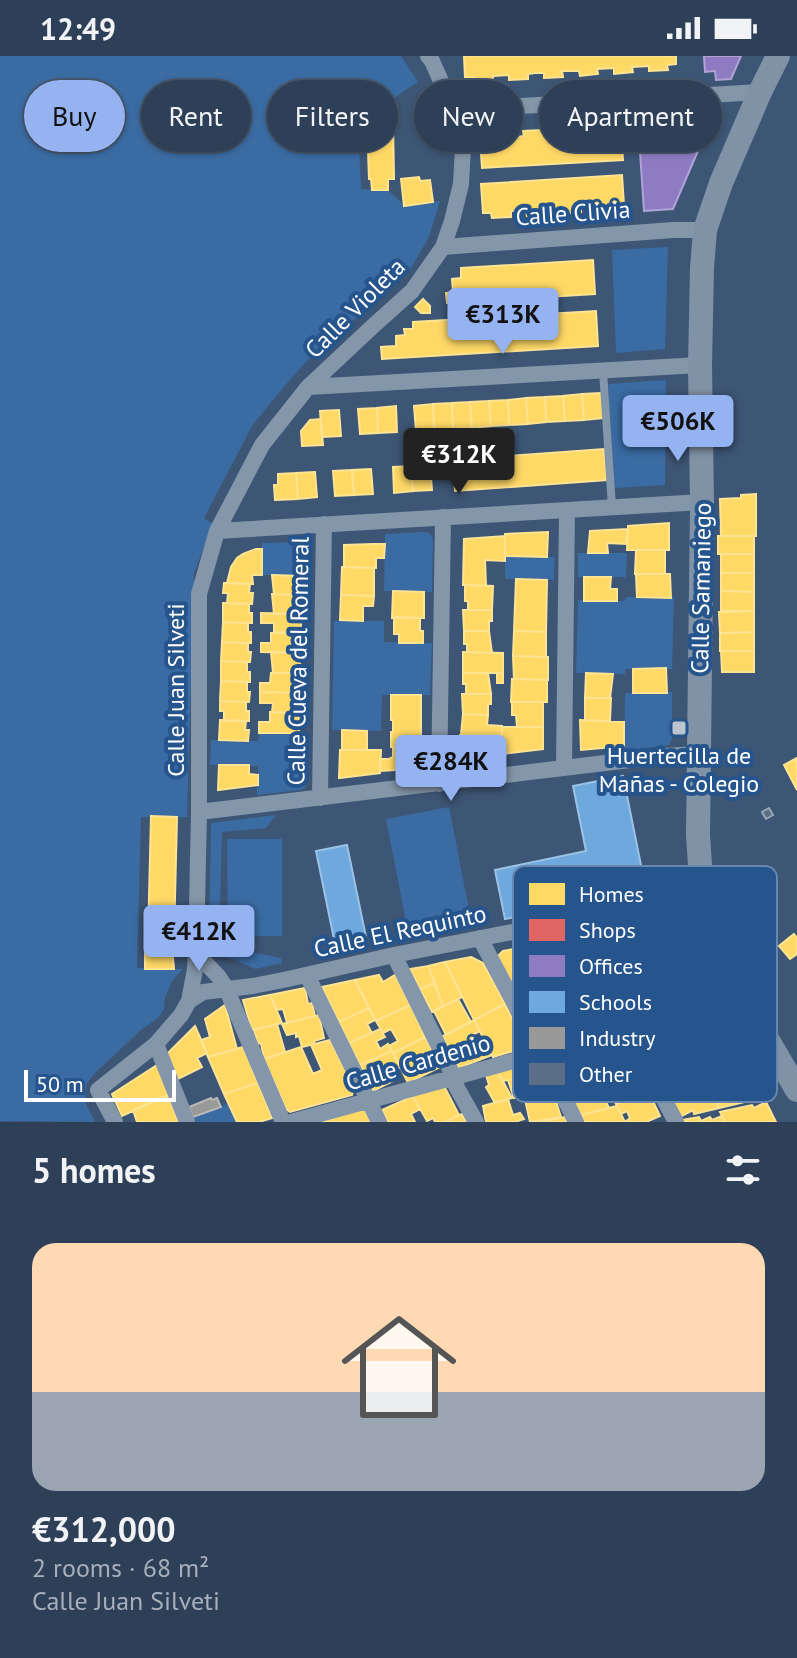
<!DOCTYPE html>
<html lang="en">
<head>
<meta charset="utf-8">
<style>
  :root { --surface:#2e4058; --page:#36475e; --text:#f1f3f6; --muted:#a7afba; --line:#49596e; --accent:#95b2f1 }
  body { margin:0; font-family:"PT Sans",sans-serif; background:var(--page); color:var(--text); height:100vh; display:flex; flex-direction:column; font-size:30px; white-space:nowrap }
  * { box-sizing:border-box; margin:0 }
  p { font-size:26px; color:var(--muted) }
  .icon { flex:none; width:44px; height:44px; fill:none; stroke:currentColor; stroke-width:2; stroke-linecap:round; stroke-linejoin:round }
  .map { position:relative; height:1066px; overflow:hidden }
  .sheet { display:flex; flex-direction:column; background:var(--surface); flex:1 }
  .sheet>* { flex:none }
  .guide { position:absolute; left:24px; top:24px; width:750px; height:72px; display:flex; gap:16px }
  .scale { position:absolute; left:24px; bottom:20px; width:152px; box-sizing:border-box; padding-left:8px; border:4px solid #fff; border-top:0; font-size:22px; line-height:28px; white-space:nowrap; color:#fff; -webkit-text-stroke:6px #26548c; paint-order:stroke }
  .price { position:absolute; translate:-50% -68px; padding:0 18px; border-radius:8px; background:var(--accent); color:#111; font-size:26px; line-height:52px; filter:drop-shadow(0 2px 4px #0008) }
  .price::after { content:''; position:absolute; left:50%; top:48px; width:24px; height:18px; margin-left:-12px; background:inherit; clip-path:polygon(0 0,100% 0,50% 100%) }
  .price.on { background:#222; color:#fff }
  ul { padding:0; list-style:none }
  li { display:grid; align-content:center; gap:16px; height:424px; padding:0 32px }
  li+li { border-top:2px solid var(--line) }
  li span { display:grid; place-items:center; height:248px; border-radius:24px; color:#555 }
  li>.icon { margin-inline-start:auto }
  span .icon { width:144px; height:144px; fill:#fffc; stroke-width:1 }
  li b { font-size:34px }
  h2 { display:flex; justify-content:space-between; align-items:center; height:96px; padding:0 32px; font-size:34px }
  .chip { padding:0 28px; border-radius:36px; background:var(--surface); box-shadow:0 2px 6px #0004,0 0 0 2px var(--line); font-size:28px; line-height:72px }
  .chip.on { background:var(--accent); color:#111 }
  .status { display:flex; justify-content:space-between; align-items:center; height:56px; padding:0 40px; background:var(--surface); direction:ltr }
  .status svg { height:22px; fill:currentColor }
  .map>svg:first-child { display:block }
  .green { fill:#3a6ba2 }
  .homes { fill:#ffd966; stroke:#ffe494; stroke-width:2 }
  .offices { fill:#8e7cc3; stroke:#b0a3d5; stroke-width:2 }
  .schools { fill:#6fa8dc; stroke:#9ac2e6; stroke-width:2 }
  .industry { fill:#999; stroke:#b8b8b8; stroke-width:2 }
  .building { fill:#5a6e87; stroke:#98a6b8; stroke-width:2 }
  .lines { fill:none; stroke-linecap:round; stroke-linejoin:round }
  .lane { stroke:#8496a9; stroke-width:8 }
  .street { stroke:#8496a9; stroke-width:16 }
  .secondary { stroke:#8092a5; stroke-width:24 }
  .poi-dot { fill:#bbc4cf; stroke:#26548c; stroke-width:3 }
  .labels { text-anchor:middle; dominant-baseline:central; stroke-width:8; stroke-linejoin:round; paint-order:stroke }
  .street-label { font-size:24px; fill:#fff; stroke:#26548c }
  .poi-label { font-size:24px; fill:#fff; stroke:#26548c }
  .key { fill:#26548c; stroke:#6787ae; stroke-width:2 }
  .key-label { font-size:22px; fill:#fff }
</style>
</head>
<body>
<div class="status"><b>12:49</b><svg viewBox="0 0 49 12"><path d="M0 12V9h3v3zM5 12V6h3v6zM10 12V3h3v9zM15 12V0h3v12zM26 1h20v11H26zM47 4h2v5h-2z"/></svg></div>
<div class="map">
<svg width="797" height="1066" viewBox="0 0 797 1066">
  <rect width="100%" height="100%" fill="#3d5675"/>
  <path class="green" d="M0,0H401L418,26L358,66L361,133L388,134L405,150L440,145L429,181L410,214L369,252L323,287L288,326L252,370L204,462L213,468L194,517L187,761H141L137,912L183,913L172,925L165,942L164,953L158,962L141,974L94,1018L86,1029L85,1046L95,1066L0,1065Z
    M668,191L665,293L616,297L612,194Z
    M666,324L665,429L615,432L608,328Z
    M423,476C429,476 432,478 433,484L432,536L384,535L385,478Z
    M303,486L309,489L311,492L310,520L262,519V487Z
    M578,497H627L626,521H578Z
    M505,500L555,501L554,524L505,523Z
    M626,541H674L672,613H625V618L576,617L578,544L625,545Z
    M334,565H384V586L432,587L430,639H382L381,675L332,674Z
    M672,636V683L669,689L624,695L625,637Z
    M259,677L308,678L305,732L300,734L257,739L258,710L210,709L211,684L258,685Z
    M449,751L471,864L408,876L386,763Z
    M276,759L266,772L222,776L219,890L281,902L282,907L255,913L233,903L214,899L209,894L211,767Z
    M227,783H282V880H228Z
    M229,1047L237,1066H195L193,1061Z"/>
  <path class="homes" d="M464,0H676V8L667,9L668,14L649,15V10L632,11L633,16L614,18V12L597,13L598,18L580,20L579,15H562L563,21L544,22V17H535L528,18V23L509,24V19L493,20V25L475,26L474,21H465Z
    M358,66H393L394,123H388V134H372L371,123H369L368,95H365V87H359Z
    M613,69V75L621,74L623,104L481,112H482L480,83L489,82L488,77L508,76V81H516L524,80L523,75L543,74V79L559,78L558,73L578,71V77L587,76H593V71Z
    M622,119L624,149H616V154L596,156V150L589,151H581V156L562,158L561,152L546,153V159L527,160L526,155H511V161L492,162L491,157H483L481,128Z
    M419,121L420,125L430,124L433,146L404,150L401,123Z
    M593,204L595,238L447,247L446,237L453,236L452,223L461,222V212Z
    M423,243L430,250V257H421L415,251Z
    M596,255L598,290L382,303L381,291L396,290V280L405,279L404,273H413V266Z
    M601,337L603,362L584,364L582,338Z
    M582,338L584,364L565,365L563,340Z
    M563,340L565,365L546,366L545,341Z
    M545,341L546,366L528,368L526,342Z
    M526,342L528,368L509,369L508,344Z
    M508,344L509,369L491,370L489,345Z
    M489,345L491,370L472,372L470,346Z
    M470,346L472,372L453,373L452,347Z
    M452,347L453,373L434,374L433,348Z
    M433,348L434,374L416,375L414,350Z
    M396,350L397,376L378,377L377,352Z
    M377,352L378,377L360,378L358,353Z
    M339,354L341,380L322,381L320,355Z
    M321,363L323,389L302,390L301,375L310,364Z
    M604,393L607,424L455,435L453,404Z
    M430,409L432,434L413,435L411,410Z
    M411,410L413,435L394,437L393,411Z
    M371,413L373,438L354,439L352,414Z
    M352,414L354,439L335,440L333,415Z
    M315,416L317,441L298,443L296,417Z
    M296,417L298,443L275,444L274,429H278V418Z
    M756,438V480H721L720,443L741,442V439Z
    M669,467V494H627L628,470Z
    M627,473V488L607,487L608,497H588L590,475Z
    M548,476L547,501L505,500V478Z
    M505,480V505L485,504L486,530L463,529L464,483Z
    M718,480H754V498H718Z
    M373,488H385L384,502H376V512L344,511V489Z
    M256,493H262V519H252L253,528L227,527L231,511L237,502L243,498Z
    M636,494H665V518H635Z
    M721,498H754V517H721Z
    M342,511L374,512V540L341,539Z
    M721,517H754V536L721,535Z
    M636,518H670L671,542L637,541Z
    M272,519L302,520L301,539L274,538Z
    M584,521H611L610,533H617V545H584Z
    M516,523L547,524L546,576L514,575Z
    M224,527L250,528L249,537H253L252,548L227,547L228,537H223Z
    M465,529L493,530L492,554H468V545H465Z
    M393,535L424,536V562H392Z
    M721,535L754,536V555H721Z
    M272,538L301,539V558H274Z
    M341,539L374,540L373,550H363V565L340,564Z
    M223,547L249,548V557H252V567L223,566Z
    M463,554H492V565H489V575H464Z
    M754,555V576L720,577L719,556Z
    M261,557L301,558V577L274,576V567H261Z
    M394,561L420,562V575H423V587H399V578H394Z
    M223,566L248,567V576H251V587L222,586Z
    M464,575H489L492,597L467,596V588H464Z
    M514,575L546,576V601L513,600Z
    M754,576V595H720V577Z
    M271,577H301L300,597L261,596V587H271Z
    M222,586L248,587V596H251L250,606L221,605Z
    M721,595H754V616H722Z
    M271,596L300,597V617H273Z
    M463,596L503,597V617H463Z
    M513,600L548,601V624L514,623Z
    M221,605L247,606V616H250V626L221,625Z
    M666,612L667,637H633V613Z
    M271,617H300V637L260,636V627H270Z
    M463,617H488L491,638H466V628H463Z
    M497,617H503V627H497Z
    M586,617L613,618L610,642H585Z
    M512,623L547,624V646H511Z
    M221,625L247,626V636H250L249,646L220,645Z
    M260,636L300,637L299,657L272,656L273,647H260Z
    M462,638H491V648H488V659L463,658Z
    M391,639H421V681H412L411,691H391V676H393V664H391Z
    M585,642H611L610,665L585,664Z
    M220,645L246,646V655H249V665H224V655H220Z
    M512,646H543V671H517L516,659H512Z
    M270,656L299,657V677H259V666H270Z
    M463,658L488,659L487,669L502,670V679H461Z
    M220,664L246,665L245,674H249L248,685L219,684Z
    M580,664L624,666V690L581,694Z
    M502,671H543V693L502,698Z
    M342,674L367,675V694H342Z
    M460,679H502V698L462,703Z
    M393,691H420V709L396,714L380,715V703H389L393,701Z
    M340,694H381L380,717L339,722Z
    M797,702V734L784,709Z
    M219,709H249V718L258,719V729L218,734Z
    M151,760L177,761L174,883L148,882Z
    M794,878L797,882V898L790,903L779,890Z
    M145,890H172L174,913H145Z
    M530,890L551,930L539,936L535,929L528,932L532,940L520,946L498,900L503,895Z
    M471,901L483,907L505,948L474,964L445,906Z
    M445,906L462,941L443,950L428,910Z
    M428,910L435,927L420,933L410,913Z
    M379,919L383,926L395,919L410,949L376,965L355,924Z
    M355,924L369,952L339,966L322,931Z
    M435,927L443,950L432,956L420,933Z
    M305,932L308,948L312,947L315,960L287,967L283,953L277,954L270,939Z
    M270,939L282,967L252,974L243,944Z
    M458,943L471,966L446,979L434,955Z
    M505,948L522,983L517,994L493,1001L474,964Z
    M225,949L237,993L208,1001L201,984L210,981L205,963Z
    M410,949L425,981L393,997L389,990L398,985L391,973L383,977L376,965Z
    M369,952L375,964L367,968L372,977L349,987L339,966Z
    M319,959L324,982L314,985V988L302,991L299,980L296,981V977L287,979L282,968Z
    M474,964L480,975L472,979L475,985L483,981L492,999L459,1012L443,980Z
    M277,968L285,996L264,1003L261,987L258,988L254,974Z
    M195,970L207,997L197,1002L202,1011L178,1023L167,998Z
    M380,973L385,981L376,985L380,993L388,988L392,995L360,1009L349,987Z
    M425,981L440,1011L408,1027L393,997Z
    M330,984L354,1032L352,1039L290,1056L286,1053L264,1003L301,991L313,1018L322,1014L311,989Z
    M243,991L258,1027L224,1038L208,1001Z
    M392,995L400,1011L390,1015L395,1024L373,1035L360,1009Z
    M538,1004L552,1033L514,1042L508,1024L503,1025L498,1016Z
    M157,1009L168,1039L122,1060L112,1038Z
    M639,1009L653,1035L616,1048L603,1022Z
    M745,1011L757,1043L719,1052L717,1047L728,1045L724,1035L712,1039L706,1025Z
    M498,1016L512,1042L495,1047L486,1031L489,1029L486,1019Z
    M704,1021L708,1030L698,1035L702,1043L712,1038L719,1052L694,1058L693,1054L680,1061L669,1039Z
    M258,1027L272,1062L259,1066H237L224,1038Z
    M444,1030L459,1059L445,1066H435L433,1062L427,1065L413,1040Z
    M607,1030L611,1039L604,1041L609,1052L581,1059L571,1040L600,1033L599,1032Z
    M552,1033L561,1061L530,1066L524,1039Z
    M649,1037L660,1060L646,1066H625L630,1062L627,1055L621,1058L616,1048Z
    M168,1039L178,1066H137L133,1054Z
    M413,1040L420,1053L411,1058L415,1066H388L382,1054Z
    M508,1043L513,1059L520,1057L524,1063L515,1066H486L483,1050Z
    M766,1046L776,1066H725L720,1056L752,1049L754,1052Z
    M617,1050L625,1066H585L581,1059Z
    M364,1052L371,1066H320Z
    M462,1058L466,1066H445L459,1059Z
    M722,1060L725,1066H683L682,1064L699,1061L701,1065L710,1061L712,1064Z
    M565,1061L568,1066H536L559,1062Z"/>
  <path class="offices" d="M704,0H741L731,23L716,24L715,15L705,16Z
    M713,60L673,153L644,155L638,66Z"/>
  <path class="schools" d="M623,720L646,834L505,863L495,814L586,795L573,730Z
    M347,789L366,881L335,888L316,795Z"/>
  <path class="industry" d="M211,1042L212,1044L217,1042L221,1051L193,1061L189,1051Z"/>
  <path class="building" d="M769,752L773,759L766,763L762,756Z"/>
  <g class="lines">
    <path class="lane" d="M603,315L612,451"/>
    <path class="street" d="M454,54L760,36
      M443,191L673,174H705
      M308,331L700,309
      M217,475L702,446
      M564,712L567,454
      M439,728L443,461
      M320,742L324,468
      M199,756L663,700L699,698
      M571,864L620,965L632,983L676,1066
      M480,882C512,944 546,1004 576,1066
      M196,897L219,921L226,932L283,1066
      M394,899L449,1011L456,1030L476,1066
      M307,919L379,1066
      M189,945L195,913L196,897L199,756V538L217,475L262,389L308,331L372,271L412,235L443,191L452,165L461,128L463,92L454,54L432,5L428,0
      M156,988L187,1066
      M115,1066L98,1034L156,988L181,959L189,945L203,936L253,930L288,923L394,899L702,839
      M291,1066L743,942"/>
    <path class="secondary" d="M778,0L760,36L721,127L705,174L702,212L700,309L702,446L698,779L702,839L707,863L743,942L797,1034"/>
  </g>
  <rect class="poi-dot" x="671" y="664" width="16" height="16" rx="4"/>
  <g class="labels">
    <g class="street-label">
      <text transform="translate(573 157) rotate(-4)">Calle Clivia</text>
      <text transform="translate(355 252) rotate(-45)">Calle Violeta</text>
      <text transform="translate(701 532) rotate(-89)">Calle Samaniego</text>
      <text transform="translate(298 605) rotate(-89)">Calle Cueva del Romeral</text>
      <text transform="translate(175 634) rotate(-90)">Calle Juan Silveti</text>
      <text transform="translate(400 875) rotate(-12)">Calle El Requinto</text>
      <text transform="translate(418 1006) rotate(-16)">Calle Cardenio</text>
    </g>
    <g class="poi-label">
      <text x="679" y="699">Huertecilla de<tspan x="679" dy="28">Mañas - Colegio</tspan></text>
    </g>
  </g>
  <rect x="513" y="810" width="264" height="236" rx="12" class="key"/>
  <rect x="529" y="827" width="36" height="22" fill="#ffd966"/>
  <rect x="529" y="863" width="36" height="22" fill="#e06666"/>
  <rect x="529" y="899" width="36" height="22" fill="#8e7cc3"/>
  <rect x="529" y="935" width="36" height="22" fill="#6fa8dc"/>
  <rect x="529" y="971" width="36" height="22" fill="#999"/>
  <rect x="529" y="1007" width="36" height="22" fill="#5a6e87"/>
  <g class="key-label">
    <text x="579" y="846">Homes</text>
    <text x="579" y="882">Shops</text>
    <text x="579" y="918">Offices</text>
    <text x="579" y="954">Schools</text>
    <text x="579" y="990">Industry</text>
    <text x="579" y="1026">Other</text>
  </g>
</svg>
<div class="scale">50 m</div>
<b class="price" style="left:503px;top:300px">€313K</b>
<b class="price" style="left:678px;top:407px">€506K</b>
<b class="price on" style="left:459px;top:440px">€312K</b>
<b class="price" style="left:451px;top:747px">€284K</b>
<b class="price" style="left:199px;top:917px">€412K</b>
<div class="guide">
<a class="chip on">Buy</a>
<a class="chip">Rent</a>
<a class="chip">Filters</a>
<a class="chip">New</a>
<a class="chip">Apartment</a>
</div>
</div>
<section class="sheet">
<h2>5 homes<svg class="icon" aria-label="filters" viewBox="0 0 24 24"><path d="M4 7h16M4 17h16"/><circle cx="9" cy="7" r="2"/><circle cx="15" cy="17" r="2"/></svg></h2>
<ul>
<li><span style="background:linear-gradient(#ffd9b3 60%,#9aa5b1 0)"><svg class="icon" aria-label="home" viewBox="0 0 24 24"><path d="M3 11l9-7 9 7M6 9v11h12V9"/></svg></span><div><b>€312,000</b><p>2 rooms · 68 m²</p><p>Calle Juan Silveti</p></div></li>
</ul>
</section>
</body>
</html>
